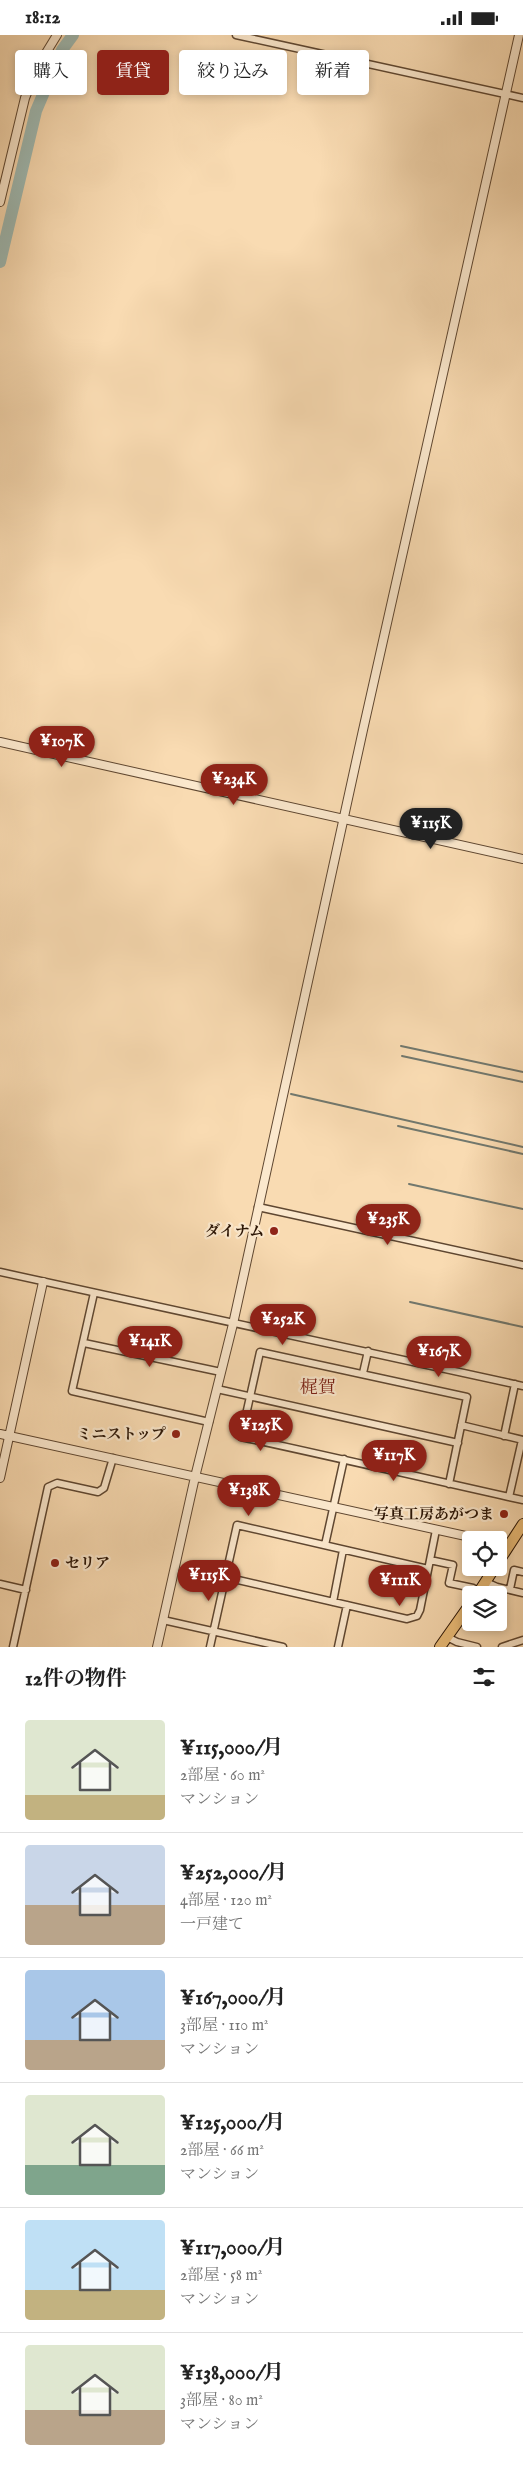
<!DOCTYPE html>
<html lang="ja">
<head>
<meta charset="utf-8">
<style>
  :root { --surface:#fff; --page:#f6f6f6; --text:#222; --muted:#767676; --line:#e0e0e0; --accent:#8f2418 }
  body { margin:0; font-family:"IM FELL English","Noto Serif JP",serif; background:var(--page); color:var(--text); height:100vh; display:flex; flex-direction:column; font-size:19px; white-space:nowrap }
  * { box-sizing:border-box; margin:0 }
  p { font-size:16px; color:var(--muted) }
  .icon { flex:none; width:28px; height:28px; fill:none; stroke:currentColor; stroke-width:2; stroke-linecap:round; stroke-linejoin:round }
  .map { position:relative; height:1612px; overflow:hidden }
  .side { display:flex; flex-direction:column; background:var(--surface); flex:1 }
  .side>* { flex:none }
  .guide { position:absolute; left:15px; top:15px; width:494px; height:45px; display:flex; gap:10px }
  .tools { position:absolute; left:462px; top:1496px; display:grid; gap:10px }
  .tools a { display:grid; place-items:center; width:45px; height:45px; border-radius:5px; background:var(--surface); box-shadow:0 2px 8px #0003; font-size:25px }
  .price { position:absolute; translate:-50% -42px; padding:0 11px; border-radius:18px; background:var(--accent); color:#fff; font-size:16px; line-height:32px; filter:drop-shadow(0 1px 2px #0008) }
  .price::after { content:''; position:absolute; left:50%; top:30px; width:15px; height:11px; margin-left:-8px; background:inherit; clip-path:polygon(0 0,100% 0,50% 100%) }
  .price.active { background:#222; color:#fff }
  ul { padding:0; list-style:none }
  li { display:flex; align-items:center; gap:15px; height:125px; padding:0 25px }
  li+li { border-top:1px solid var(--line) }
  li span { display:grid; place-items:center; flex:none; width:140px; height:100px; border-radius:5px; color:#555 }
  li>.icon { margin-inline-start:auto }
  span .icon { width:60px; height:60px; fill:#fffc; stroke-width:1 }
  li b { font-size:21px }
  h2 { display:flex; justify-content:space-between; align-items:center; height:60px; padding:0 25px; font-size:21px }
  .chip { padding:0 18px; border-radius:5px; background:var(--surface); box-shadow:0 2px 8px #0003; font-size:18px; line-height:45px }
  .chip.active { background:var(--accent); color:#fff }
  .status { display:flex; justify-content:space-between; align-items:center; height:35px; padding:0 25px; background:var(--surface); direction:ltr }
  .status svg { height:14px; fill:currentColor }
  .map>svg:first-child { display:block }
  .lines { fill:none; stroke-linecap:round; stroke-linejoin:round }
  .stream { stroke:#71786e; stroke-width:2 }
  .river { stroke:#9fbab3; stroke-width:12 }
  .minor-casing { stroke:#5f4731; stroke-width:9 }
  .tertiary-casing { stroke:#5f4731; stroke-width:10 }
  .trunk-casing { stroke:#2c1606; stroke-width:12 }
  .minor { stroke:#fbe8cd; stroke-width:6 }
  .tertiary { stroke:#fbe8cd; stroke-width:8 }
  .trunk { stroke:#ecbe79; stroke-width:10 }
  .poi-dot { fill:#8f2418; stroke:#fbe8cd; stroke-width:2 }
  .labels { text-anchor:middle; dominant-baseline:central; stroke-width:4.5; stroke-linejoin:round; paint-order:stroke }
  .poi-label { font-size:15px; font-weight:bold; fill:#2c1606; stroke:#fbe8cd; text-anchor:end }
  .quarter-label { font-size:18px; fill:#7a1f14; stroke:#fbe8cd }
</style>
</head>
<body>
<div class="status"><b>18:12</b><svg viewBox="0 0 49 12"><path d="M0 12V9h3v3zM5 12V6h3v6zM10 12V3h3v9zM15 12V0h3v12zM26 1h20v11H26zM47 4h2v5h-2z"/></svg></div>
<div class="map">
<svg width="523" height="1612" viewBox="0 0 523 1612">
  <rect width="100%" height="100%" fill="#f9dbb2"/>
  <filter id="stains"><feTurbulence type="fractalNoise" baseFrequency=".004" numOctaves="4"/><feColorMatrix values="0 0 0 0 .2 0 0 0 0 .09 0 0 0 0 .02 0 0 0 .5 -.17"/></filter>
  <radialGradient id="worn" r=".72"><stop offset=".6" stop-color="#630" stop-opacity="0"/><stop offset="1" stop-color="#630" stop-opacity=".3"/></radialGradient>
  <g class="lines">
    <path class="stream" d="M401,1011L523,1037
      M402,1021L523,1047
      M291,1059L523,1112
      M398,1091L523,1119
      M409,1149L523,1174
      M410,1267L523,1292"/>
    <path class="river" d="M0,227L36,76L62,15L73,0"/>
    <g class="minor-casing">
      <path id="minor" d="M236,0L523,63
        M258,1172L523,1230
        M0,1237L523,1351
        M94,1258L72,1356L209,1387
        M84,1308L221,1337
        M363,1338L368,1316
        M217,1354L458,1408
        M461,1390L523,1405
        M504,1401L515,1349
        M449,1449L467,1362L260,1317L241,1402C330,1421 419,1442 509,1462L522,1405
        M509,1462L523,1465
        M325,1510L344,1424
        M430,1525L436,1495
        M225,1542L407,1584L417,1581L420,1575L430,1525L453,1530L449,1548L473,1553L479,1557
        M486,1547L497,1552L523,1558
        M0,1549L26,1555
        M510,1554L514,1535L523,1537
        M333,1567L343,1515
        M163,1585L283,1612
        M447,1602L457,1607L477,1612
        M13,1612L48,1452L57,1448L98,1457L104,1453L113,1423
        M210,1612L237,1490L428,1534
        M338,1612L347,1570
        M502,1612L523,1605"/>
    </g>
    <g class="tertiary-casing">
      <path id="tertiary" d="M0,167L25,63L38,31L57,0
        M0,707L523,824
        M0,1399L484,1505
        M0,1443L43,1247
        M499,1508L509,1510
        M157,1612L195,1442L233,1289L363,695L519,0"/>
    </g>
    <g class="trunk-casing">
      <path id="trunk" d="M499,1526L523,1489
        M477,1560L495,1532
        M440,1612L471,1568"/>
    </g>
    <use href="#minor" class="minor"/>
    <use href="#tertiary" class="tertiary"/>
    <use href="#trunk" class="trunk"/>
  </g>
  <g class="poi-dot">
    <circle cx="274" cy="1196" r="5"/>
    <circle cx="176" cy="1399" r="5"/>
    <circle cx="504" cy="1479" r="5"/>
    <circle cx="55" cy="1528" r="5"/>
  </g>
  <g class="labels">
    <g class="poi-label">
      <text x="264" y="1196">ダイナム</text>
      <text x="166" y="1399">ミニストップ</text>
      <text x="494" y="1479">写真工房あがつま</text>
      <text x="65" y="1528" text-anchor="start">セリア</text>
    </g>
    <g class="quarter-label">
      <text x="318" y="1353">梶賀</text>
    </g>
  </g>
  <rect width="100%" height="100%" filter="url(#stains)"/>
  <rect width="100%" height="100%" fill="url(#worn)"/>
</svg>
<div class="tools">
<a><svg class="icon" aria-label="locate" viewBox="0 0 24 24"><circle cx="12" cy="12" r="6"/><path d="M12 2v4M12 18v4M2 12h4M18 12h4"/></svg></a>
<a><svg class="icon" aria-label="layers" viewBox="0 0 24 24"><path d="M12 4l9 5-9 5-9-5zM3 14l9 5 9-5"/></svg></a>
</div>
<b class="price" style="left:62px;top:733px">¥107K</b>
<b class="price" style="left:234px;top:771px">¥234K</b>
<b class="price active" style="left:431px;top:815px">¥115K</b>
<b class="price" style="left:388px;top:1211px">¥235K</b>
<b class="price" style="left:283px;top:1311px">¥252K</b>
<b class="price" style="left:150px;top:1333px">¥141K</b>
<b class="price" style="left:439px;top:1343px">¥167K</b>
<b class="price" style="left:261px;top:1417px">¥125K</b>
<b class="price" style="left:394px;top:1447px">¥117K</b>
<b class="price" style="left:249px;top:1482px">¥138K</b>
<b class="price" style="left:209px;top:1567px">¥115K</b>
<b class="price" style="left:400px;top:1572px">¥111K</b>
<div class="guide">
<a class="chip">購入</a>
<a class="chip active">賃貸</a>
<a class="chip">絞り込み</a>
<a class="chip">新着</a>
</div>
</div>
<section class="side">
<h2>12件の物件<svg class="icon" aria-label="filters" viewBox="0 0 24 24"><path d="M4 7h16M4 17h16"/><circle cx="9" cy="7" r="2"/><circle cx="15" cy="17" r="2"/></svg></h2>
<ul>
<li><span style="background:linear-gradient(#dfe7d0 75%,#c2b280 0)"><svg class="icon" aria-label="home" viewBox="0 0 24 24"><path d="M3 11l9-7 9 7M6 9v11h12V9"/></svg></span><div><b>¥115,000/月</b><p>2部屋 · 60 m²</p><p>マンション</p></div></li>
<li><span style="background:linear-gradient(#c9d6e8 60%,#b9a48a 0)"><svg class="icon" aria-label="home" viewBox="0 0 24 24"><path d="M3 11l9-7 9 7M6 9v11h12V9"/></svg></span><div><b>¥252,000/月</b><p>4部屋 · 120 m²</p><p>一戸建て</p></div></li>
<li><span style="background:linear-gradient(#a9c7e8 70%,#b9a48a 0)"><svg class="icon" aria-label="home" viewBox="0 0 24 24"><path d="M3 11l9-7 9 7M6 9v11h12V9"/></svg></span><div><b>¥167,000/月</b><p>3部屋 · 110 m²</p><p>マンション</p></div></li>
<li><span style="background:linear-gradient(#dfe7d0 70%,#7fa58c 0)"><svg class="icon" aria-label="home" viewBox="0 0 24 24"><path d="M3 11l9-7 9 7M6 9v11h12V9"/></svg></span><div><b>¥125,000/月</b><p>2部屋 · 66 m²</p><p>マンション</p></div></li>
<li><span style="background:linear-gradient(#bfe0f5 70%,#c2b280 0)"><svg class="icon" aria-label="home" viewBox="0 0 24 24"><path d="M3 11l9-7 9 7M6 9v11h12V9"/></svg></span><div><b>¥117,000/月</b><p>2部屋 · 58 m²</p><p>マンション</p></div></li>
<li><span style="background:linear-gradient(#dfe7d0 65%,#b9a48a 0)"><svg class="icon" aria-label="home" viewBox="0 0 24 24"><path d="M3 11l9-7 9 7M6 9v11h12V9"/></svg></span><div><b>¥138,000/月</b><p>3部屋 · 80 m²</p><p>マンション</p></div></li>
</ul>
</section>
</body>
</html>
